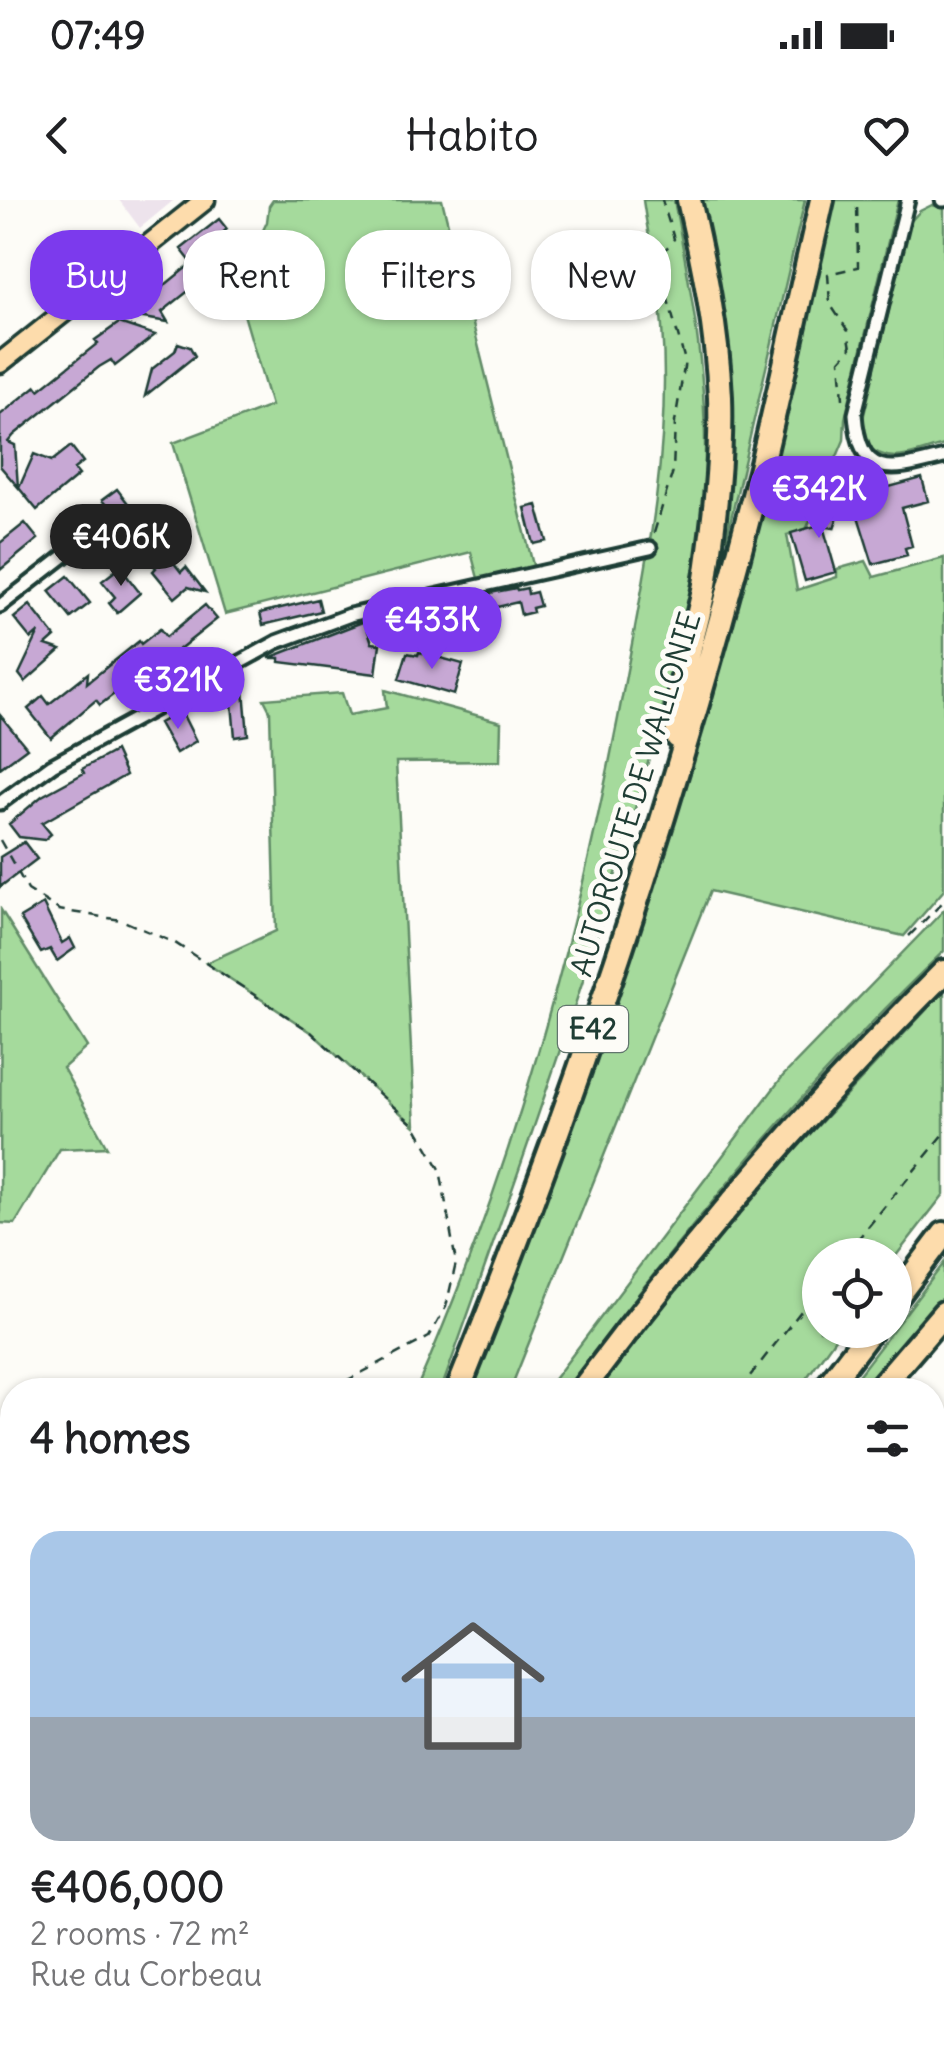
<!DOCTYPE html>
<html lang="en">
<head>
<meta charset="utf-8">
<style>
  :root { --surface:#fff; --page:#f2f2f2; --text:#202124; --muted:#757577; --accent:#7c3aed }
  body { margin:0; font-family:Delius,sans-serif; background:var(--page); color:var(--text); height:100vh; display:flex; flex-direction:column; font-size:38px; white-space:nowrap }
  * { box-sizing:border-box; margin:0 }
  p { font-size:32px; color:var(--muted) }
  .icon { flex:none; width:55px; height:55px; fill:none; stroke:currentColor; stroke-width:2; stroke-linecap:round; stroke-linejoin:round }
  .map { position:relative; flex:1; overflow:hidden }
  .sheet { position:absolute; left:0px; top:1178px; width:945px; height:672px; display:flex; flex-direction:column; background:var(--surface); border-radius:40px 40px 0 0; box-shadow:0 2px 8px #0004 }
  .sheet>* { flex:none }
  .banner { position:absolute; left:30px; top:30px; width:885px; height:90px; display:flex; gap:20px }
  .fabs { position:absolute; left:802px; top:1038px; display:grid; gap:20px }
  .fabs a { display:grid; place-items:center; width:110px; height:110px; border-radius:50%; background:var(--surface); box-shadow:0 2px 8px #0004; font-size:50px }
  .price { position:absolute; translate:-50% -85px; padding:0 22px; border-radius:35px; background:var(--accent); color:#fff; font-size:32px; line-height:65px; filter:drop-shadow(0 2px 5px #0008) }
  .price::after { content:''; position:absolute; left:50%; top:60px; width:30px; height:22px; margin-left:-15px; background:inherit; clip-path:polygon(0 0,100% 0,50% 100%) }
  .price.on { background:#222; color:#fff }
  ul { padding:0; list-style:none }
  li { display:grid; align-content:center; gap:20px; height:530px; padding:0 30px }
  li span { display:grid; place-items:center; height:310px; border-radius:30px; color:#555 }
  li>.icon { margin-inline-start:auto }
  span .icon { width:180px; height:180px; fill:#fffc; stroke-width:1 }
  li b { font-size:42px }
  h2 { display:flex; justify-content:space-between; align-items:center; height:120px; padding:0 30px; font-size:42px }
  .pill { padding:0 35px; border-radius:40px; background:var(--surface); box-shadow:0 2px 8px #0004; font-size:35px; line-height:90px }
  .pill.on { background:var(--accent); color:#fff }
  .status { display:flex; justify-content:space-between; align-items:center; height:70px; padding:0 50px; background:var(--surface); direction:ltr }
  .status svg { height:28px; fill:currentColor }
  header { display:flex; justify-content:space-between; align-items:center; height:130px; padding:0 30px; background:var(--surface); font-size:45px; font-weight:600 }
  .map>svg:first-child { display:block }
  .built { fill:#ede3ec }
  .green { fill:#a5da9c; stroke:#628c68; stroke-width:2.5 }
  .building { fill:#c7a8d4; stroke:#1f3d34; stroke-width:2.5 }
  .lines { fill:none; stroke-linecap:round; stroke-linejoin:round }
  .minor-casing { stroke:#1f3d34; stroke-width:19 }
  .primary-casing { stroke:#1f3d34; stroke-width:25 }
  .motorway-casing { stroke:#1f3d34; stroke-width:30 }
  .path { stroke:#1f3d34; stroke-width:2.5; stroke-dasharray:10 8; stroke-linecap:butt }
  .minor { stroke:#fdfcf7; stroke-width:11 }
  .primary { stroke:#fddcac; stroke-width:18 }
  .motorway { stroke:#fddcac; stroke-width:22 }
  .labels { text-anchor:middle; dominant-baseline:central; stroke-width:10; stroke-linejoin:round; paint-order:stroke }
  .shield { fill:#fdfcf7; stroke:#62766e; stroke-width:2.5 }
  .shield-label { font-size:28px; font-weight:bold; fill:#1f3d34 }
  .street-label { font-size:30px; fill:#1f3d34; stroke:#fdfcf7 }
</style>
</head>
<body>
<div class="status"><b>07:49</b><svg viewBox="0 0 49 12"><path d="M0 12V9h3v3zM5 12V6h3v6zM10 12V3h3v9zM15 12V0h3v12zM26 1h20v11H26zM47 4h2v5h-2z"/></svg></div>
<header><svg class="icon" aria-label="back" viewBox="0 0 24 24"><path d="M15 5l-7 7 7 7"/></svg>Habito<svg class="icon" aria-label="heart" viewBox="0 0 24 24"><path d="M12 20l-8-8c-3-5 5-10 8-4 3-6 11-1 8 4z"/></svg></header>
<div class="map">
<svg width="944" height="1849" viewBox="0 0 944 1849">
  <rect width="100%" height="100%" fill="#fdfcf7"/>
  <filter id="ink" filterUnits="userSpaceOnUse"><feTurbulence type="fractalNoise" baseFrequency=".01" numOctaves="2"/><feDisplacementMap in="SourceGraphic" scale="20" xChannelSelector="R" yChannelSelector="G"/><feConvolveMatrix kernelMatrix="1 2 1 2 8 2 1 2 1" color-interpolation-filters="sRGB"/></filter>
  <g filter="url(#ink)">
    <path class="built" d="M119,0H174L140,28Z"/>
    <path class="green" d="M273,0H442L535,373L480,386L471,352L225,414L173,243L271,206L236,87L267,22L269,6Z
      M643,0H674C690,84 706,169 705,255C704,364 672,475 643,580C586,787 513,988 441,1190H416C518,958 583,714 628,465C649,355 671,240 662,127C659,85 649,42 643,0Z
      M699,0H805L726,340L729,238Z
      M834,0H898L845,219L844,240L806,330L787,335L797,390L837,377V369L866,361L874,377L944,358V690L904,736L710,691L510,1190H471L597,854L690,573L774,270Z
      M932,5L944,8V245C913,253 891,268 865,244L862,223L910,22L920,11Z
      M385,490L501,522L500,561L396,562L415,926L311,832L206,763L276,731L270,511L264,499L342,493L349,515L387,508Z
      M1,710L87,847L63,868L107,947L60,949L15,1024L0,1023Z
      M944,710V751C804,884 681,1035 565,1190H546L783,876Z
      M944,791V994L895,1057L820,1055V1130H841L798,1190H598L671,1091L767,980Z
      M944,1063V1098L866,1190H847Z
      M0,1806L12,1809V1838H161L156,1849H0Z
      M214,1838H362L354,1849H209Z"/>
    <path class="building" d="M219,19L227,29L217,38L230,55L218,64L231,81L220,89L213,79L203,85L201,81L162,112L168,122L138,117L134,110L192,63L181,49Z
      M119,123L155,135L115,166L111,160L99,167L14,235L8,242L15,245L18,287L0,266V215L36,186L39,190L98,143L95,140Z
      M178,143L190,147L195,156L145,196L152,169L175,151Z
      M71,246L83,262L74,269L79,275L37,310L19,288L34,254L52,261Z
      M922,278L928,301L902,308L912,346L905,348L907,355L873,364L852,297Z
      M836,286L847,290L834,328L823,326L836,372L805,381L791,333L819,325L816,324L821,310L827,313Z
      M117,289L181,372L186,367L205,392L188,387L175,398L153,371L156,368L102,300Z
      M537,305L547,341L534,344L525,308Z
      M25,323L38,339L0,370V343Z
      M120,367L140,393L117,413L109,403L115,397L102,381Z
      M68,376L90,403L71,418L49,391Z
      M516,388L517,390L527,388L528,394L536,392L540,406L532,408L533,412L521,415L518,402L493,408L490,393Z
      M318,399L321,411L263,425L260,413Z
      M30,405L55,437L46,445L61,450L25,482L19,474L39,432L31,439L14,418Z
      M205,405L217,419L177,451L184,459L169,471L164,464L158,466L126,492L123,487L100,505L96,500L51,538L28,509L43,496L49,504L88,473L87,483L139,441L141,444L160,429L166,437Z
      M365,421L372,443L380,444L376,474L280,462V458H269Z
      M419,452L463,464L454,495L399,479L407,453L418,455Z
      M243,479L248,535L235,537L230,481Z
      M181,511L196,541L176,553L159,523Z
      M0,515L27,548L0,568Z
      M115,551L126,575L42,623L51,634L44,640L19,637L9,624L42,596L84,573L82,569Z
      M24,642L37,659L0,687V657Z
      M43,704L62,743L70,738L75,748L57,761L50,749L41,753L20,718Z"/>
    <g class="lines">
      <g class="minor-casing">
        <path id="minor" d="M908,0L855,214C860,282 893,270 944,257
          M942,0H944
          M0,406L99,329
          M0,603L52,565L277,442L350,415L650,348
          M932,1583L944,1582
          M0,1659L12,1658
          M447,1849L455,1838"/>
      </g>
      <g class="primary-casing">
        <path id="primary" d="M0,163L205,0"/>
      </g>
      <g class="motorway-casing">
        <path id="motorway" d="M678,537C673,483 700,427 707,372C715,314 722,255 720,197C717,130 704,65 689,0
          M895,1099L944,1034
          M458,1190C579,892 681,585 760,272C782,182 801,91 822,0
          M582,1190C693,1042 813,903 944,772
          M825,1190L871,1130
          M878,1190L944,1113
          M174,1849L179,1838
          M195,1849L200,1838
          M373,1849L381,1838"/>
      </g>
      <path class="path" d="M843,199L840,160L851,148L848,131L830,104L828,74L858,67L857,0
        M654,333L673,271L675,222L685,161L657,60L674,39L662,0
        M0,640L28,690L59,710L121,720L175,743L311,832L415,926L440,969L456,1063L446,1107L429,1137L329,1190
        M909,736L944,701
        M845,1055L944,934
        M739,1190L820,1087
        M129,1849L135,1838
        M300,1849L309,1838"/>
      <use href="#minor" class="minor"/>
      <use href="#primary" class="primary"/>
      <use href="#motorway" class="motorway"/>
    </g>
  </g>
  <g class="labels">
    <rect class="shield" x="558" y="806" width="70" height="46" rx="8"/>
    <g class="shield-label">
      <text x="593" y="829">E42</text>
    </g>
    <g class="street-label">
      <text transform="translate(635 594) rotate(-73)">AUTOROUTE DE WALLONIE</text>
    </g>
  </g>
</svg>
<div class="fabs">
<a><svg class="icon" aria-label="locate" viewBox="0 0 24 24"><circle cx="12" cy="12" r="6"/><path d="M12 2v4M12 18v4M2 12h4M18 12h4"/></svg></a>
</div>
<b class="price" style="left:819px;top:341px">€342K</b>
<b class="price on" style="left:121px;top:389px">€406K</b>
<b class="price" style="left:432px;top:472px">€433K</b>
<b class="price" style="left:178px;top:532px">€321K</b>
<div class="banner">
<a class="pill on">Buy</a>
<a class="pill">Rent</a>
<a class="pill">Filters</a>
<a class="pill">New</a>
</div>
<section class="sheet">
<h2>4 homes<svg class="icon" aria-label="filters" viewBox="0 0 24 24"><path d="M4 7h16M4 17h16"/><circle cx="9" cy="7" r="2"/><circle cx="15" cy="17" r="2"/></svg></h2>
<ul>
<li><span style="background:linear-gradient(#a9c7e8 60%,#9aa5b1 0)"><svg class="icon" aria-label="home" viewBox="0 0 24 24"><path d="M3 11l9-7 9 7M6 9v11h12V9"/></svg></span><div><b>€406,000</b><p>2 rooms · 72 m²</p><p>Rue du Corbeau</p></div></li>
</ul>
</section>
</div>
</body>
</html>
